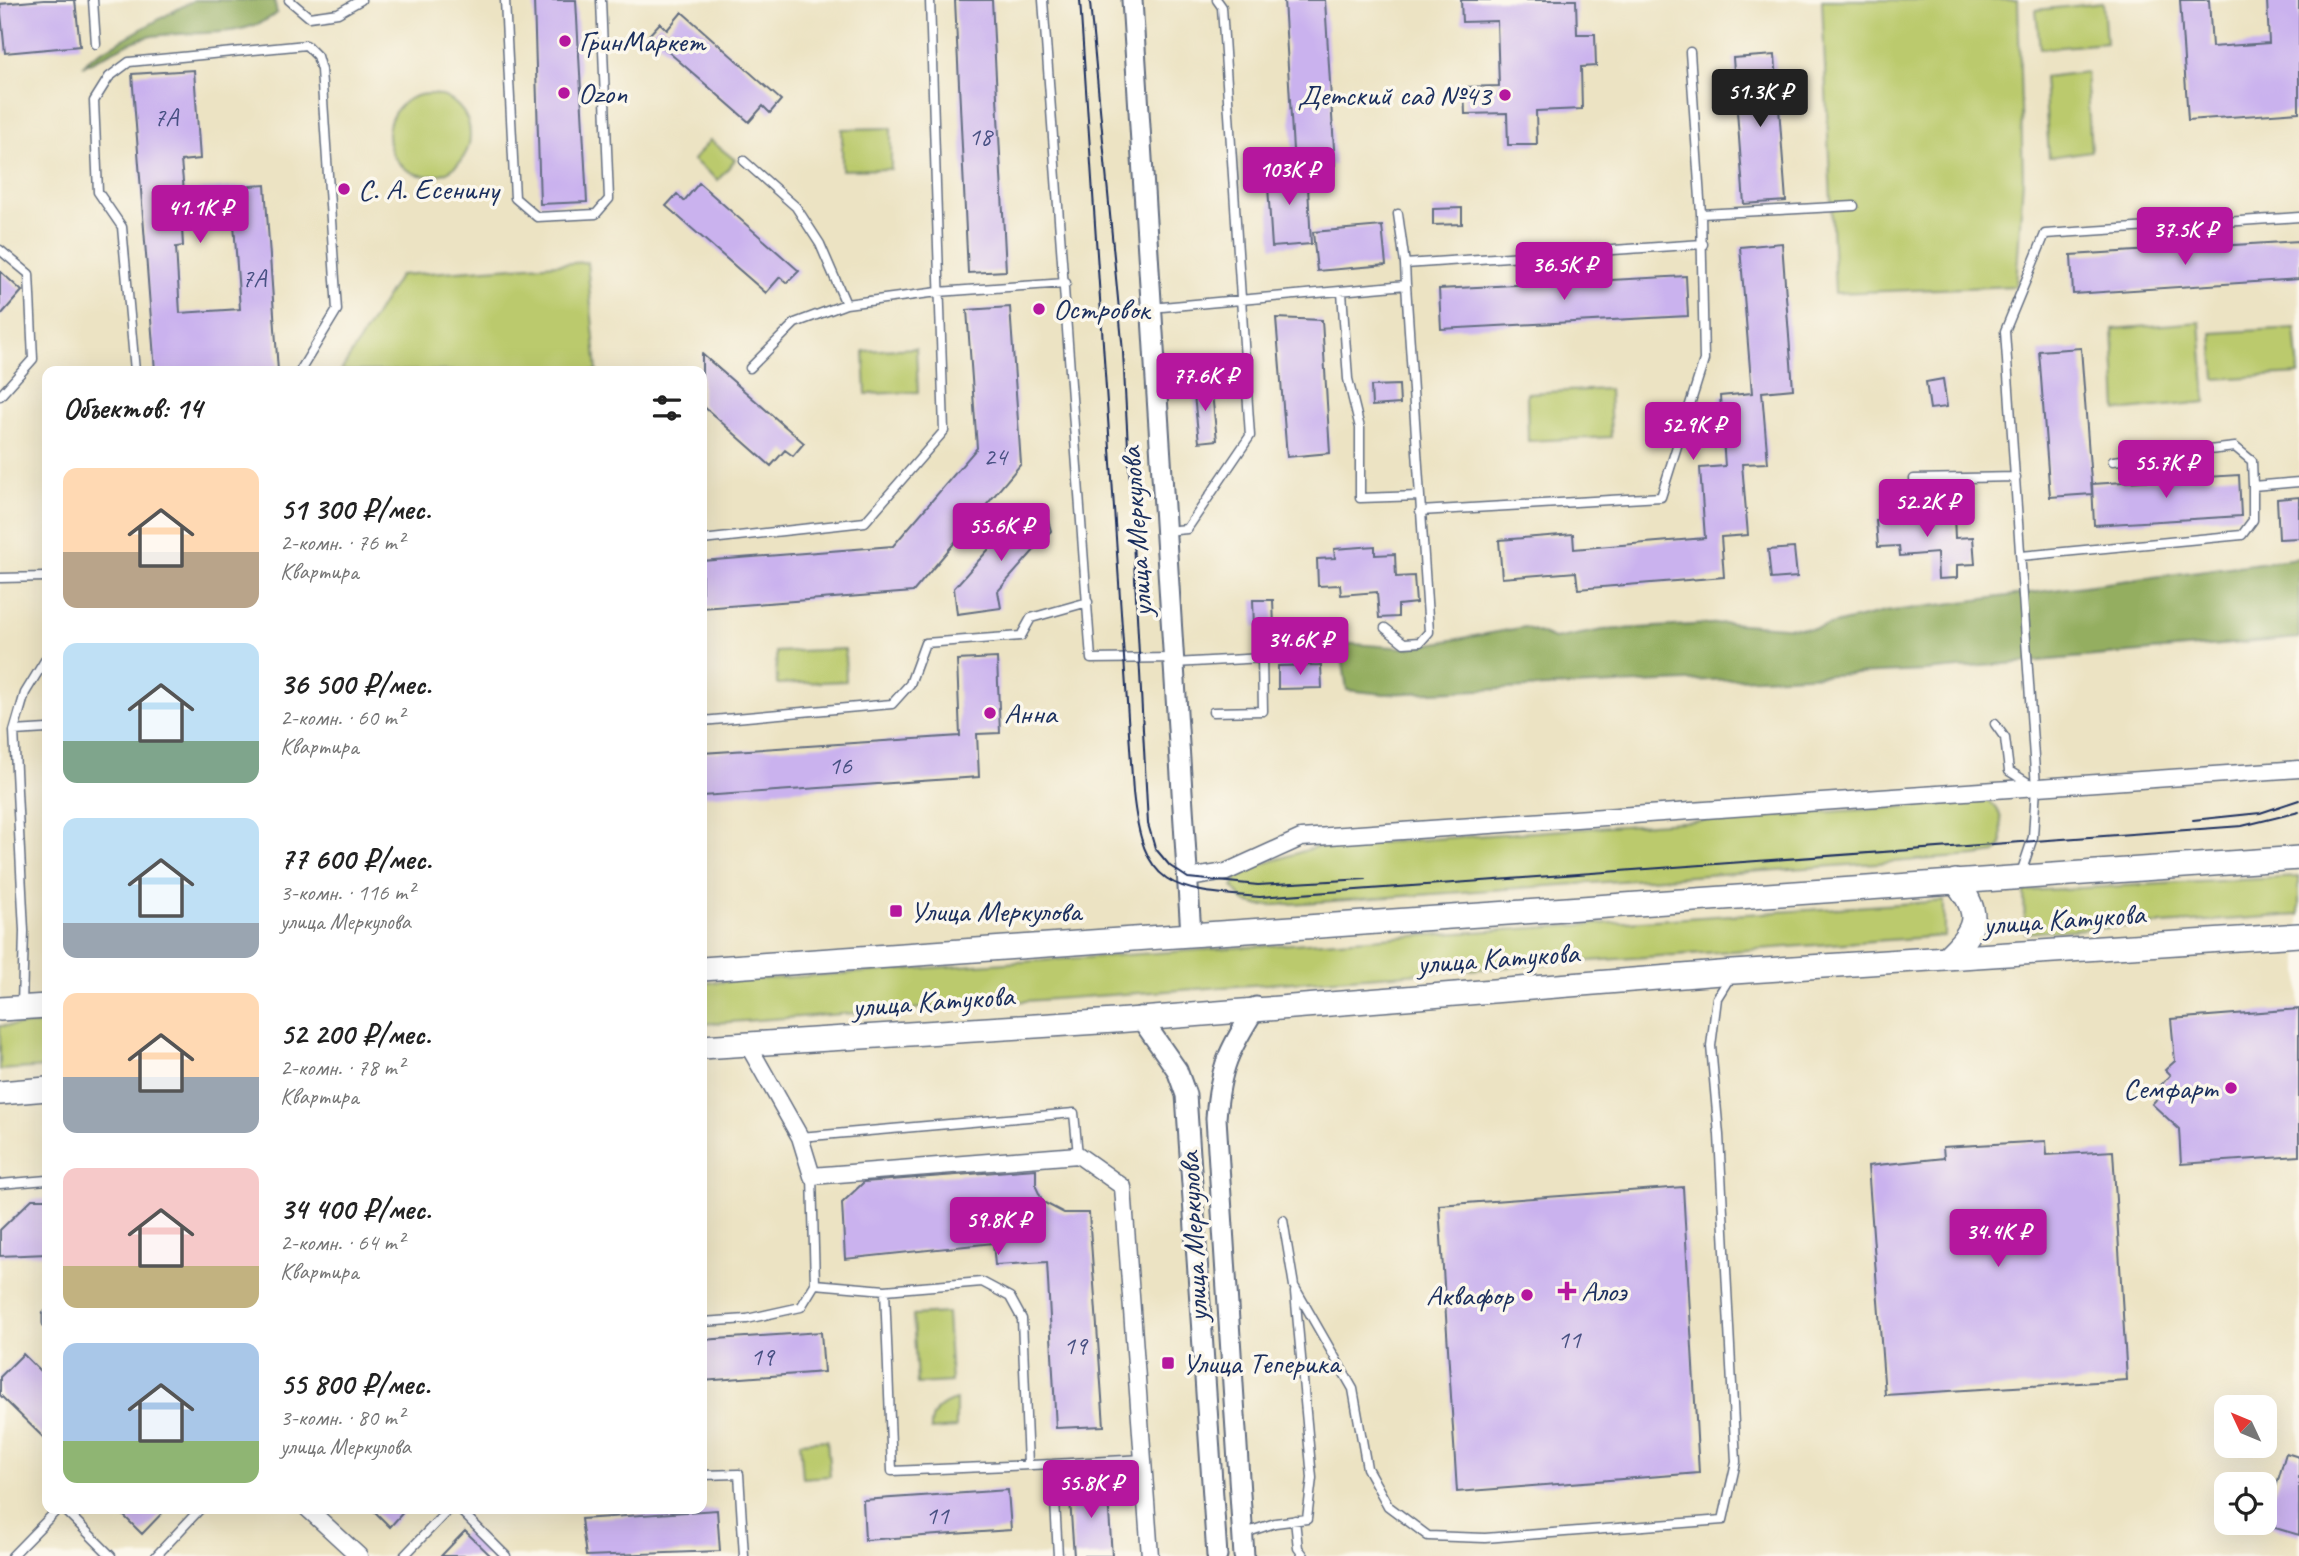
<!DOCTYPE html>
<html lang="ru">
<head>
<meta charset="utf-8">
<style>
  :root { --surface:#fff; --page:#f2f2f2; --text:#222; --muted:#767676; --accent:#b5179e }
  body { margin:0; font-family:Caveat,sans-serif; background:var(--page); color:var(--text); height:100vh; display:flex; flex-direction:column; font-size:26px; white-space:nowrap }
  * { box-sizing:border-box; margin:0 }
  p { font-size:23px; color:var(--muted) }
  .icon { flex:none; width:38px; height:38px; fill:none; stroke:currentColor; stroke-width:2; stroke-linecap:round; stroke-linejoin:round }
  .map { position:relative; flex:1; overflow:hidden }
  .sheet { position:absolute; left:42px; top:366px; width:665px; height:1148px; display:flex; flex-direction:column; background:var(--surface); border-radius:14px; box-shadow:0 7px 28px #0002 }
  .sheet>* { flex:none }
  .needle { width:46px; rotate:314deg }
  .fabs { position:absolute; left:2214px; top:1395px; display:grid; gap:14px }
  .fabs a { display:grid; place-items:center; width:63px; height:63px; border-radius:14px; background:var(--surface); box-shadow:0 7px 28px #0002; font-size:35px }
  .price { position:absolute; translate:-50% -60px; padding:0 16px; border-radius:7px; background:var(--accent); color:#fff; font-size:23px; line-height:46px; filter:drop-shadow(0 2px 4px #0008) }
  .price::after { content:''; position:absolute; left:50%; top:42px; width:21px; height:16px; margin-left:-10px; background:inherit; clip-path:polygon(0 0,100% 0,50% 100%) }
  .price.on { background:#222; color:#fff }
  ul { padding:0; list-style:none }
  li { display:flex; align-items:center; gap:21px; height:175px; padding:0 21px }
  li span { display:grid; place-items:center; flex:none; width:196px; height:140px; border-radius:14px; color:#555 }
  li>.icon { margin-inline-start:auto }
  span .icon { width:84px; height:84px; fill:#fffc; stroke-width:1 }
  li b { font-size:30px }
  h2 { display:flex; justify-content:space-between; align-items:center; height:84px; padding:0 21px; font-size:30px }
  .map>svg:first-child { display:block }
  .green { fill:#bbca6d; stroke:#6b7c66; stroke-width:2 }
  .forest { fill:#94ae60; stroke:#586e5f; stroke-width:2 }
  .building { fill:#cab2ee; fill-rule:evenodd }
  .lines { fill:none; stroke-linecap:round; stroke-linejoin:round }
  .service-casing { stroke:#646e81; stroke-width:11 }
  .minor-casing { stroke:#646e81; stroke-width:19 }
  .tertiary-casing { stroke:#646e81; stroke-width:23 }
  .secondary-casing { stroke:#646e81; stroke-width:26 }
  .service { stroke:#fff; stroke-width:8 }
  .minor { stroke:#fff; stroke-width:16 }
  .tertiary { stroke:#fff; stroke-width:19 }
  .secondary { stroke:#fff; stroke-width:23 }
  .tram { stroke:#1b2f5e; stroke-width:2 }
  .poi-dot { fill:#b5179e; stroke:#fbf7ec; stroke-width:2.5 }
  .labels { text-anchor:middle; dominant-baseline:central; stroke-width:7; stroke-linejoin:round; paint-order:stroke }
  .number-label { font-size:26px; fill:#475082 }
  .poi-label { font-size:30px; fill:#1b2f5e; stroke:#fbf7ec; text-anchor:start }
  .street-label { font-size:30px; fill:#1b2f5e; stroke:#fbf7ec }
</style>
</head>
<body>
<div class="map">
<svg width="2299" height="1556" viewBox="0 0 2299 1556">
  <rect width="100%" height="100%" fill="#fbf7ec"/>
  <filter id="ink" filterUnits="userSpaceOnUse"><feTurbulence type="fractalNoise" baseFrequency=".0143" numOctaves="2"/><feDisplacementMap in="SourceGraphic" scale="14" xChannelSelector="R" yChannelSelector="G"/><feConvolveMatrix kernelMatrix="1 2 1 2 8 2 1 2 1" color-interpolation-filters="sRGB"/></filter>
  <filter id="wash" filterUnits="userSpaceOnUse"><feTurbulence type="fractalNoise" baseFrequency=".00686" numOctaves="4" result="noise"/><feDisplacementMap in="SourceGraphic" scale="28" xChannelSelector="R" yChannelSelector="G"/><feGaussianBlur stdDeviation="1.57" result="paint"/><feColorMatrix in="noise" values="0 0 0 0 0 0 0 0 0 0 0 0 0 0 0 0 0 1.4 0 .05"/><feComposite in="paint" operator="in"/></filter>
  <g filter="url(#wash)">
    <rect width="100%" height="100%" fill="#ece3c3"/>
    <path class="green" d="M1822,0H2018L2023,178L2016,286L1835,293Z
      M2103,3L2106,43L2040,49L2036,10Z
      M2086,72L2091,151L2049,157L2044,77Z
      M388 135a41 41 0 1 1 82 0a41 41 0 1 1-82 0Z
      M891,128V169L842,170V129Z
      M710,140L735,160L718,180L693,160Z
      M587,262L597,371H341L400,275Z
      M2200,322L2206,402L2117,411L2113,329Z
      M2295,328L2299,374L2215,379L2212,333Z
      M916,348L918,392L866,394L864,351Z
      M1609,389L1611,437L1528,441L1527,393Z
      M845,649L846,681L777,684L776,652Z
      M1988,801C2005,810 2001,827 2002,845L1995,853L1976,856L1261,906L1245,902L1233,887L1238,872L1316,847Z
      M2299,877V915L2025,933L2024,891Z
      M1944,901V936L702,1024V983Z
      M47,1024V1067L0,1070V1026Z
      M947,1313L951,1382L917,1384L913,1315Z
      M956,1400V1428L931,1430C930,1413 941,1404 956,1400Z
      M827,1440L830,1476L803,1478L800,1442Z"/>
    <path class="forest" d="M194,0H274L277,13C242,40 194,30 152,36C129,40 104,57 83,66L91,57Z
      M2299,558V638L1925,671L1384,694L1347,690L1340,643L1407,648L1525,627L1554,639L1603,630L1728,623L1813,629L1885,612Z"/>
    <g id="blocks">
      <path class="building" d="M44,0H75L80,46L5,53L0,4Z
        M534,0H576L587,202L540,204Z
        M955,0H992L1006,271L968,273Z
        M1284,0H1325L1335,165L1294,167Z
        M1461,0H1576L1577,34H1595L1596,66L1581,67L1582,109L1536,111L1537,145H1508L1507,113L1465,114L1464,87L1499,86L1497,21L1462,22Z
        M2180,0H2209L2212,47L2269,43L2267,0H2299V112L2188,120Z
        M682,12L781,100L770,113L763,106L749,122L649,35L660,23L667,30Z
        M1775,55L1786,201L1744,204L1733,58Z
        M194,70L200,159L181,161L184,191L265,185L278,371H155L132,74ZM234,224L240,309L180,313L176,247L183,246L182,228Z
        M1307,168L1311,244L1272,247L1267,171Z
        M699,183L799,271L787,283L780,277L766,293L666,206L677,194L684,201Z
        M1462,208V224L1433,225V209Z
        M1382,226L1386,265L1317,271L1313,232Z
        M2299,241V279L2073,294L2071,255Z
        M1782,243L1793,389L1762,392L1768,463L1742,464L1748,535L1721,537L1724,577L1578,589L1576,572L1502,578L1499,540L1573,534L1574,549L1705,538L1700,468L1725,466L1720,396L1752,393L1740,247Z
        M0,271L22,291L0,316Z
        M1686,276L1688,316L1441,329L1439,289Z
        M1010,307L1021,464L913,592L702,608V561L893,546L977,448L967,310Z
        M1276,318L1322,320L1330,453L1287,457Z
        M2081,348L2092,494L2050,497L2039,351Z
        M702,354L804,443L793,456L785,450L771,466L702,405Z
        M1943,379L1947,407L1930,409L1926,382Z
        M1211,384L1217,440L1199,442L1193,386Z
        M1399,385L1400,404L1372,406L1371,386Z
        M2239,475L2241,516L2094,525L2092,484Z
        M2299,497V538L2279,539L2277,499Z
        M1934,507V516L1954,515L1955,538L1973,537L1975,564L1957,565V578L1938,579L1937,553L1900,556L1899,546L1878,547L1876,520L1894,519L1893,510Z
        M1045,509L1051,531L998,591L1001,608L957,614L954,588L1022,512Z
        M1375,546V555L1395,554L1396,577L1414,576L1416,603L1398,605V617L1379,618L1377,592L1341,595L1340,585L1318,586L1317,559L1335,558L1334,549Z
        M1794,548L1797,577L1771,579L1768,550Z
        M1253,600H1273L1274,627H1254Z
        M997,658L1000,733L977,734L979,777L702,796V753L960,736L957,660Z
        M1321,665L1322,688L1278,689V666Z
        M2299,1009V1156L2181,1164L2179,1129L2152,1104L2165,1090L2161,1085L2170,1075L2165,1070L2175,1061L2171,1019Z
        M2046,1141L2047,1155L2113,1151L2127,1380L1885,1395L1868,1166L1944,1158L1943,1147Z
        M1036,1169V1187L1043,1202L1064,1213H1089L1104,1426L1056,1428L1047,1262L995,1265L993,1243L845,1259L842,1203L864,1182Z
        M1683,1187L1699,1473L1457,1492L1439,1205Z
        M32,1199H47V1254L0,1256V1230Z
        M821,1332L824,1372L702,1381V1340Z
        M23,1354L47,1378V1441L0,1395V1377Z
        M2286,1453L2299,1457V1535L2265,1525Z
        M1107,1483L1112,1556H1074L1069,1486Z
        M1008,1490L1011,1530L865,1540L863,1500Z
        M116,1508H167L142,1534Z
        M371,1508H407L390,1527Z
        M717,1510L720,1551L586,1556L581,1519Z
        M465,1531L491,1556H441Z"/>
    </g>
  </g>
  <g filter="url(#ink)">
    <use href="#blocks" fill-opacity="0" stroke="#646e81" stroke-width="2"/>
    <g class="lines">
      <g class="service-casing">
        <path id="service" d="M93,0L96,44
          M289,0L309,17L338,13L361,0
          M505,0L515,198L537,217L596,214L609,199L601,0
          M1043,0L1091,659L1174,658
          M1690,52L1701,214
          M744,161L796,207L820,244L846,304L938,292L1066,283
          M1398,214L1405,264
          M0,250L29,274L33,359L0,396
          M1406,285L1405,264L1703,244
          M1342,292L1348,379L1360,428V498L1420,496
          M1151,308L1406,285L1429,632L1420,642L1404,643L1385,628
          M750,368L795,323L846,304
          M135,371L122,227L98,192L94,101L109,77L129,62L306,45L317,56L321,70L337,310L300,371
          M2113,461L2235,447L2252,461L2253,486
          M1914,479L2016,477
          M1420,511L1661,497L1704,360L1701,214L1854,206
          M1166,531L1187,529L1250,436L1222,7L1217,0
          M702,540L865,522L944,431L930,0
          M2021,556L2242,535L2253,520V486L2299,482
          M0,578L47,577
          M1175,663L1332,654
          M1213,712L1263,711L1262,658
          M702,721L892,704L910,684L925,643L1021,636L1031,618L1088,602
          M1995,724L2005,738L2009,771L2033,786
          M14,731L47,729
          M2020,876L2033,837L2036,787L2005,331L2045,234L2299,217
          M22,1006L24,931L14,731L25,693L47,657
          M800,1137L1074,1113L1078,1155
          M0,1184L47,1180
          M1283,1220L1294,1286L1353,1389L1367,1468L1388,1506L1428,1536L1485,1538L1723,1520L1736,1462L1719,1135L1711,1046L1717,998L1730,977
          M815,1284L885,1290L982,1282L1010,1297L1022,1319L1028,1465
          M885,1290L892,1471L1053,1464
          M47,1315V1323
          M702,1322L747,1319L801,1307L815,1284L812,1176
          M702,1475L739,1474L744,1556
          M63,1508L111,1556
          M458,1508L506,1556
          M1295,1520L1298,1548L1304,1556
          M1242,1534L1275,1523L1307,1519L1312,1478L1295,1292
          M12,1556L59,1508
          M156,1556L201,1508
          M404,1556L450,1508
          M1058,1556L1053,1464L1144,1459"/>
      </g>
      <g class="minor-casing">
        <path id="minor" d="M1188,878L1226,872L1301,838L2299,769
          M748,1045L800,1137L812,1176L1078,1155L1123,1187L1150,1556
          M307,1508L359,1556"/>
      </g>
      <g class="tertiary-casing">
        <path id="tertiary" d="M1132,0L1191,934
          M1140,1017L1177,1070L1186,1095L1217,1556
          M1244,1556L1216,1118C1220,1067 1229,1050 1256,1007"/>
      </g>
      <g class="secondary-casing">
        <path id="secondary" d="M1946,958C1977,930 1983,914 1955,881
          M702,969L2299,858
          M0,1009L47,1006
          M702,1047L1115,1021L1733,972L2299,935
          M0,1093L47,1089"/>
      </g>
      <use href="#service" class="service"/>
      <use href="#minor" class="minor"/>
      <use href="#tertiary" class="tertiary"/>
      <use href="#secondary" class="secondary"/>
      <path class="tram" d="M1080,0L1133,792C1143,888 1170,891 1260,897L2242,826L2299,812
        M1090,3L1123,352L1148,824L1155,848L1170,866L1188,878L1258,885L1366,879
        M2193,820L2260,813L2299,800"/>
    </g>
  </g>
  <g class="poi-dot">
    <circle cx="565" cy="41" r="7"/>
    <circle cx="564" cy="93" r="7"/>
    <circle cx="1505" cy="95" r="7"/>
    <circle cx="344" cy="189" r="7"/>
    <circle cx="1039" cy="309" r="7"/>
    <circle cx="990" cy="713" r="7"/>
    <rect x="889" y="904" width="14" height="14" rx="3.5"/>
    <circle cx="2231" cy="1088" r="7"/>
    <path d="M1563.5 1280.5h7v7h7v7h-7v7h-7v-7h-7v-7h7z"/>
    <circle cx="1527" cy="1295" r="7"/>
    <rect x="1161" y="1356" width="14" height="14" rx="3.5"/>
  </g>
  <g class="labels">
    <g class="number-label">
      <text x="166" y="117">7А</text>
      <text x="980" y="136">18</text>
      <text x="254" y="278">7А</text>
      <text x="995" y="456">24</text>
      <text x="840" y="765">16</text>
      <text x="1569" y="1339">11</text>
      <text x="1075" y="1345">19</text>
      <text x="762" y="1356">19</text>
      <text x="937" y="1515">11</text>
    </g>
    <g class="poi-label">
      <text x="579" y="41">ГринМаркет</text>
      <text x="578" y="93">Ozon</text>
      <text x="1491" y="95" text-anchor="end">Детский сад №43</text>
      <text x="358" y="189">С. А. Есенину</text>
      <text x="1053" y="309">Островок</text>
      <text x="1004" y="713">Анна</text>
      <text x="910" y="911">Улица Меркулова</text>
      <text x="2217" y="1088" text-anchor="end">Семфарт</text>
      <text x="1581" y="1291">Алоэ</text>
      <text x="1513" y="1295" text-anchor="end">Аквафор</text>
      <text x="1182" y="1363">Улица Теперика</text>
    </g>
    <g class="street-label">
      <text transform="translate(1136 532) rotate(-94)">улица Меркулова</text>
      <text transform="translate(2064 919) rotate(-4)">улица Катукова</text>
      <text transform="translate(1498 958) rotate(-4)">улица Катукова</text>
      <text transform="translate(933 1001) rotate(-4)">улица Катукова</text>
      <text transform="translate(1193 1237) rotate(-93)">улица Меркулова</text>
    </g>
  </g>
</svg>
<div class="fabs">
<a><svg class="needle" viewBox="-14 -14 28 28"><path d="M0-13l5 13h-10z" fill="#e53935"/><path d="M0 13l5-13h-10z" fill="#767676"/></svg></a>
<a><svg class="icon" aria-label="locate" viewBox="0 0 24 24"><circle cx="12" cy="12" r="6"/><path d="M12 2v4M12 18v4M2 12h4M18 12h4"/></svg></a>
</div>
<b class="price on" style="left:1760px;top:129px">51.3K ₽</b>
<b class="price" style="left:1289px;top:207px">103K ₽</b>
<b class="price" style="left:200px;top:245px">41.1K ₽</b>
<b class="price" style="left:2185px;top:267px">37.5K ₽</b>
<b class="price" style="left:1564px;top:302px">36.5K ₽</b>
<b class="price" style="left:1205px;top:413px">77.6K ₽</b>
<b class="price" style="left:1693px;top:462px">52.9K ₽</b>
<b class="price" style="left:2166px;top:500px">55.7K ₽</b>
<b class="price" style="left:1927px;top:539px">52.2K ₽</b>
<b class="price" style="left:1001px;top:563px">55.6K ₽</b>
<b class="price" style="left:1300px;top:677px">34.6K ₽</b>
<b class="price" style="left:998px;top:1257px">59.8K ₽</b>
<b class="price" style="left:1998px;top:1269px">34.4K ₽</b>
<b class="price" style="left:1091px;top:1520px">55.8K ₽</b>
<section class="sheet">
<h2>Объектов: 14<svg class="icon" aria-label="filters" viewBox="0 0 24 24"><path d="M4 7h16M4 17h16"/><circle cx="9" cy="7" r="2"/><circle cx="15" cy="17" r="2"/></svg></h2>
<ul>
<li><span style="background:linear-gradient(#ffd9b3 60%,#b9a48a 0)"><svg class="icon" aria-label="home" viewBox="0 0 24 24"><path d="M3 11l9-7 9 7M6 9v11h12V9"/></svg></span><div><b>51 300 ₽/мес.</b><p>2-комн. · 76 m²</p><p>Квартира</p></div></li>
<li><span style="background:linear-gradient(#bfe0f5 70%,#7fa58c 0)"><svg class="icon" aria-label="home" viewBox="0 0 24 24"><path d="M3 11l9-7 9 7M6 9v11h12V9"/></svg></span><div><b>36 500 ₽/мес.</b><p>2-комн. · 60 m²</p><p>Квартира</p></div></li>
<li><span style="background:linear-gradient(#bfe0f5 75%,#9aa5b1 0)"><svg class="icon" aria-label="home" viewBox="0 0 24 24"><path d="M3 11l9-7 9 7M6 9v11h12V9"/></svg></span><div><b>77 600 ₽/мес.</b><p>3-комн. · 116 m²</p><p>улица Меркулова</p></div></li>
<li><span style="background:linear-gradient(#ffd9b3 60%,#9aa5b1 0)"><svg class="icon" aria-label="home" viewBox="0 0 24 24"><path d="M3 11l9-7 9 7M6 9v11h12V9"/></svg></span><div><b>52 200 ₽/мес.</b><p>2-комн. · 78 m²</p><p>Квартира</p></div></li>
<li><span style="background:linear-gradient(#f6c9c9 70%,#c2b280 0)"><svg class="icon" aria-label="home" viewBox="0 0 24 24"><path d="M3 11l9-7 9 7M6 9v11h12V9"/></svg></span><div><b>34 400 ₽/мес.</b><p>2-комн. · 64 m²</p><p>Квартира</p></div></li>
<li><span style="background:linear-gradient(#a9c7e8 70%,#8fb573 0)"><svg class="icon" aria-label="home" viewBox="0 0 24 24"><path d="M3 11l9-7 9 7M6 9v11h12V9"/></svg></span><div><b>55 800 ₽/мес.</b><p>3-комн. · 80 m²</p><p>улица Меркулова</p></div></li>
</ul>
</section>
</div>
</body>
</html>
